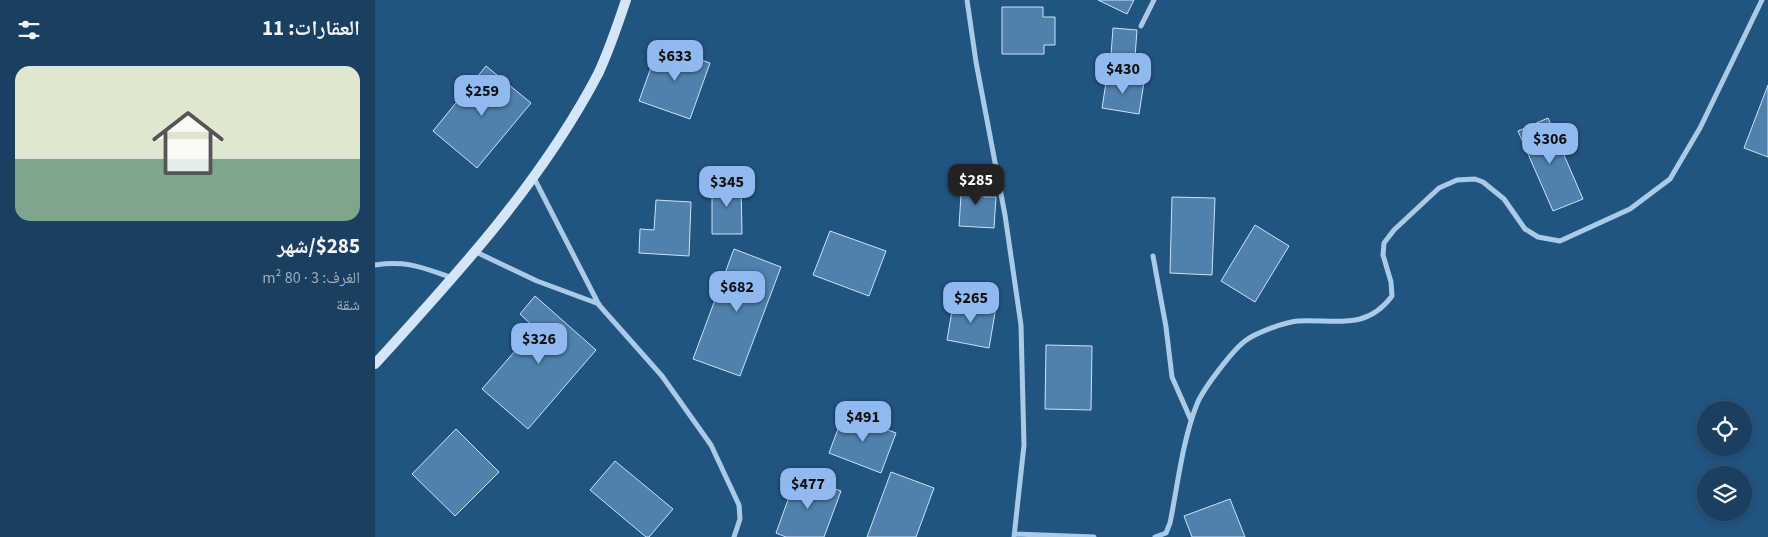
<!DOCTYPE html>
<html lang="ar">
<head>
<meta charset="utf-8">
<style>
  :root { --surface:#1a3f60; --page:#274a69; --text:#f1f3f6; --muted:#9fafbd; --line:#385875; --accent:#90b9f0 }
  body { margin:0; font-family:"Source Sans 3","Noto Naskh Arabic",sans-serif; background:var(--page); color:var(--text); direction:rtl; height:100vh; display:flex; flex-direction:column; font-size:19px; white-space:nowrap }
  * { box-sizing:border-box; margin:0 }
  p { font-size:16px; color:var(--muted) }
  .icon { flex:none; width:28px; height:28px; fill:none; stroke:currentColor; stroke-width:2; stroke-linecap:round; stroke-linejoin:round }
  .map { position:relative; flex:1; overflow:hidden; direction:ltr }
  .sheet { display:flex; flex-direction:column; background:var(--surface); width:375px }
  .sheet>* { flex:none }
  .controls { position:absolute; left:1322px; top:401px; display:grid; gap:10px }
  .controls a { display:grid; place-items:center; width:55px; height:55px; border-radius:50%; background:var(--surface); box-shadow:0 2px 8px #0003,0 0 0 1px var(--line); font-size:25px }
  .price { position:absolute; translate:-50% -42px; padding:0 11px; border-radius:10px; background:var(--accent); color:#111; font-size:16px; line-height:32px; filter:drop-shadow(0 1px 2px #0008) }
  .price::after { content:''; position:absolute; left:50%; top:30px; width:15px; height:11px; margin-left:-8px; background:inherit; clip-path:polygon(0 0,100% 0,50% 100%) }
  .price.active { background:#222; color:#fff }
  ul { padding:0; list-style:none }
  li { display:grid; align-content:center; gap:10px; height:265px; padding:0 15px }
  li+li { border-top:1px solid var(--line) }
  li span { display:grid; place-items:center; height:155px; border-radius:15px; color:#555 }
  li>.icon { margin-inline-start:auto }
  span .icon { width:90px; height:90px; fill:#fffc; stroke-width:1 }
  li b { font-size:21px }
  h2 { display:flex; justify-content:space-between; align-items:center; height:60px; padding:0 15px; font-size:21px }
  main { display:flex; flex:1; min-height:0 }
  .map>svg:first-child { display:block }
  .building { fill:#4f81ac; stroke:#cce3f6 }
  .lines { fill:none; stroke-linecap:round; stroke-linejoin:round }
  .street { stroke:#a9cbe7; stroke-width:5 }
  .secondary { stroke:#d3e5f6; stroke-width:10 }
</style>
</head>
<body>
<main>
<div class="map">
<svg width="1393" height="537" viewBox="0 0 1393 537">
  <rect width="100%" height="100%" fill="#225480"/>
  <path class="building" d="M723,0H759L752,14Z
    M627,7H668V17H680V45H669V54H627Z
    M738,28L762,30L760,57L736,55Z
    M284,45L335,63L315,119L264,101Z
    M111,66L156,103L102,168L58,131Z
    M732,76L769,82L764,114L727,108Z
    M1393,85V157L1369,148Z
    M1173,118L1208,199L1178,211L1143,131Z
    M587,180L610,182L609,197H621L619,228L584,226Z
    M337,182H366L367,234H337Z
    M797,197L840,198L837,275L795,273Z
    M281,200L316,202L314,256L264,253L265,229L279,230Z
    M880,225L914,246L880,302L846,281Z
    M455,231L511,251L494,296L438,275Z
    M359,249L406,267L365,376L318,359Z
    M160,296L221,350L153,429L107,389L160,328L145,314Z
    M579,299L621,307L614,348L572,340Z
    M671,345L717,346L716,410L670,409Z
    M469,413L521,433L506,473L454,453Z
    M81,429L124,472L80,516L37,474Z
    M240,461L298,509L274,537H271L215,490Z
    M516,472L559,488L541,537H492Z
    M422,475L466,491L449,537H411L401,533Z
    M855,499L870,537H817L809,516Z"/>
  <g class="lines">
    <path class="street" d="M592,0L601,62L630,215L646,325L649,445L639,537
      M766,26L779,0
      M159,178L224,305L287,376L336,445L364,505L365,519L359,537
      M101,252L162,281L224,304
      M778,256L791,327L797,377L816,420
      M0,265C33,260 48,268 78,278
      M640,534L719,537
      M780,537L791,533L795,523C803,484 807,442 822,404C828,389 857,351 870,341C880,333 910,322 923,321C961,319 991,331 1017,296L1016,282L1008,255L1009,243L1019,230L1064,188L1082,180L1100,179L1108,182L1129,199L1150,229L1163,237L1185,241L1255,209L1295,179L1325,128L1387,0"/>
    <path class="secondary" d="M0,364C82,274 166,183 223,74C234,51 243,24 251,0"/>
  </g>
</svg>
<div class="controls">
<a><svg class="icon" aria-label="locate" viewBox="0 0 24 24"><circle cx="12" cy="12" r="6"/><path d="M12 2v4M12 18v4M2 12h4M18 12h4"/></svg></a>
<a><svg class="icon" aria-label="layers" viewBox="0 0 24 24"><path d="M12 4l9 5-9 5-9-5zM3 14l9 5 9-5"/></svg></a>
</div>
<b class="price" style="left:300px;top:82px">$633</b>
<b class="price" style="left:748px;top:95px">$430</b>
<b class="price" style="left:107px;top:117px">$259</b>
<b class="price" style="left:1175px;top:165px">$306</b>
<b class="price active" style="left:601px;top:206px">$285</b>
<b class="price" style="left:352px;top:208px">$345</b>
<b class="price" style="left:362px;top:313px">$682</b>
<b class="price" style="left:596px;top:324px">$265</b>
<b class="price" style="left:164px;top:365px">$326</b>
<b class="price" style="left:488px;top:443px">$491</b>
<b class="price" style="left:433px;top:510px">$477</b>
</div>
<section class="sheet">
<h2>العقارات: 11<svg class="icon" aria-label="filters" viewBox="0 0 24 24"><path d="M4 7h16M4 17h16"/><circle cx="9" cy="7" r="2"/><circle cx="15" cy="17" r="2"/></svg></h2>
<ul>
<li><span style="background:linear-gradient(#dfe7d0 60%,#7fa58c 0)"><svg class="icon" aria-label="home" viewBox="0 0 24 24"><path d="M3 11l9-7 9 7M6 9v11h12V9"/></svg></span><div><b>$285/شهر</b><p>الغرف: 3 · 80 m²</p><p>شقة</p></div></li>
</ul>
</section>
</main>
</body>
</html>
